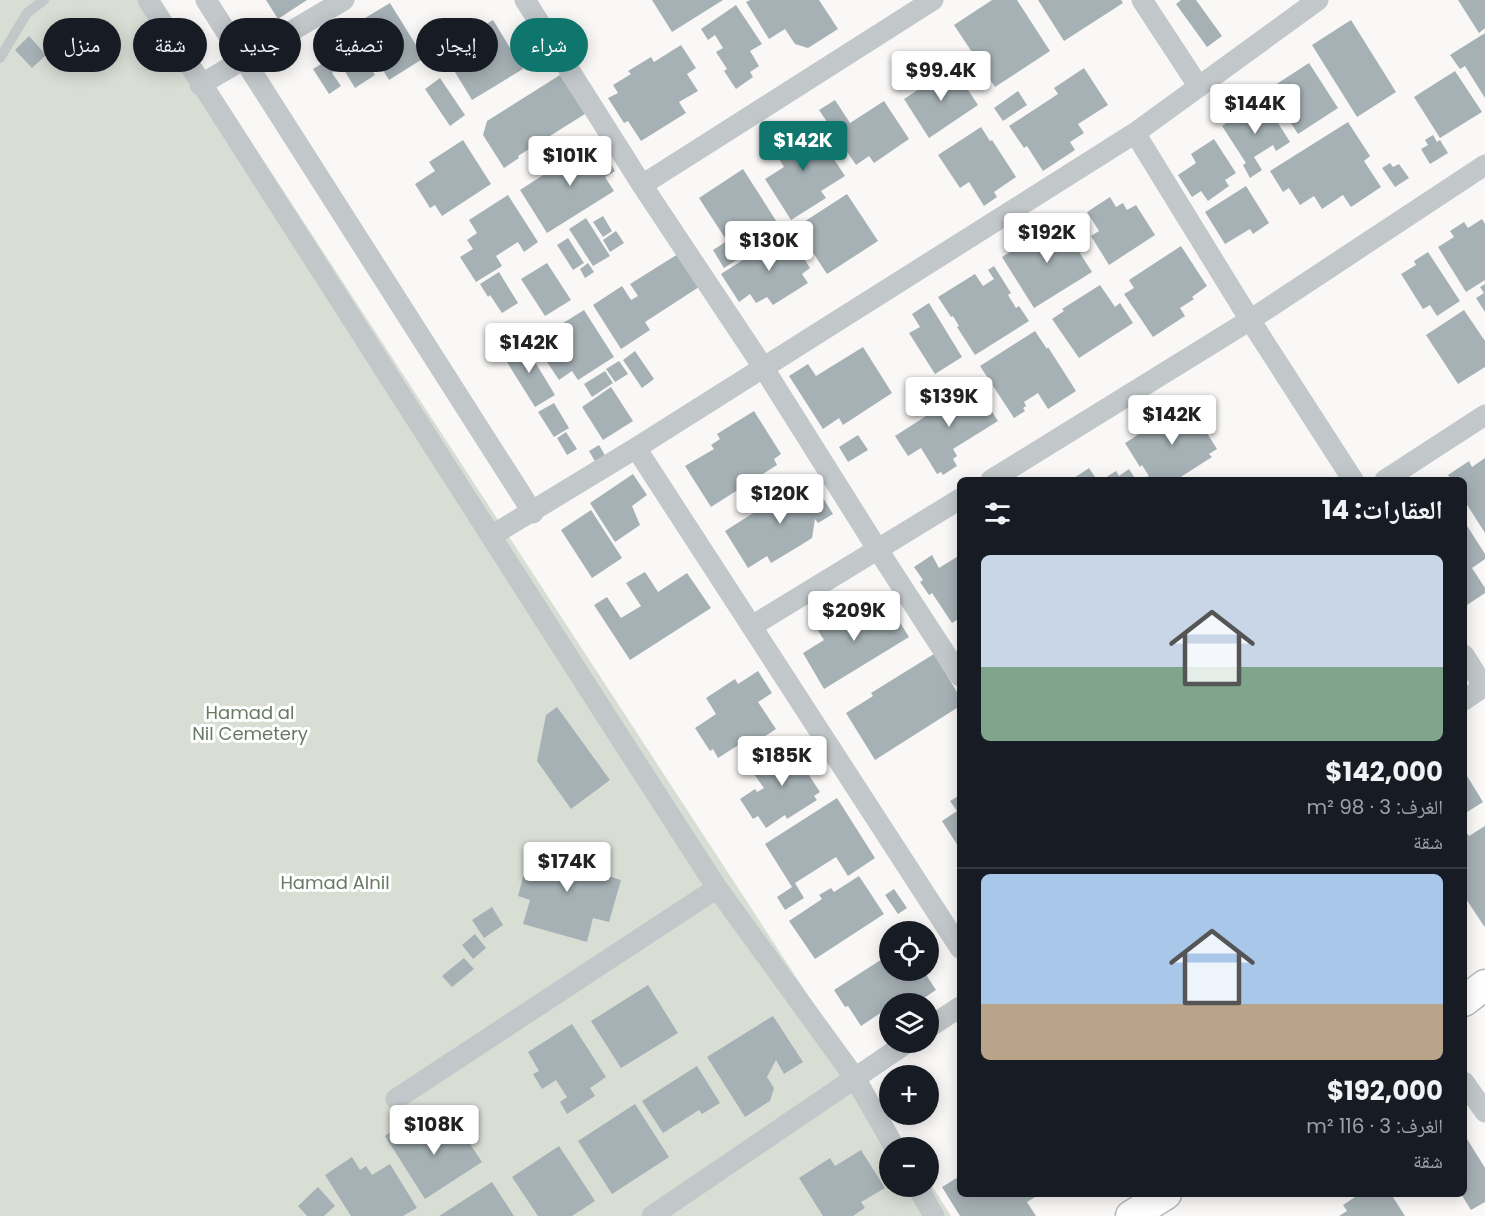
<!DOCTYPE html>
<html lang="ar">
<head>
<meta charset="utf-8">
<style>
  :root { --surface:#171b24; --page:#20242c; --text:#f1f3f6; --muted:#9ea1a6; --line:#363941; --accent:#0f766e }
  body { margin:0; font-family:Poppins,"Noto Naskh Arabic",sans-serif; background:var(--page); color:var(--text); direction:rtl; height:100vh; display:flex; flex-direction:column; font-size:22px; white-space:nowrap }
  * { box-sizing:border-box; margin:0 }
  p { font-size:20px; color:var(--muted) }
  .icon { flex:none; width:33px; height:33px; fill:none; stroke:currentColor; stroke-width:2; stroke-linecap:round; stroke-linejoin:round }
  .map { position:relative; flex:1; overflow:hidden; direction:ltr }
  .sheet { position:absolute; left:957px; top:477px; width:510px; height:720px; display:flex; flex-direction:column; background:var(--surface); border-radius:9px; box-shadow:0 3px 15px #0003; direction:rtl }
  .sheet>* { flex:none }
  .top-card { position:absolute; left:18px; top:18px; width:570px; height:54px; direction:rtl; display:flex; gap:12px }
  .controls { position:absolute; left:879px; top:921px; display:grid; gap:12px }
  .controls a { display:grid; place-items:center; width:60px; height:60px; border-radius:50%; background:var(--surface); box-shadow:0 3px 15px #0003; font-size:30px }
  .price { position:absolute; translate:-50% -51px; padding:0 14px; border-radius:6px; background:#fff; color:#222; font-size:20px; line-height:39px; filter:drop-shadow(0 2px 3px #0008) }
  .price::after { content:''; position:absolute; left:50%; top:36px; width:18px; height:14px; margin-left:-9px; background:inherit; clip-path:polygon(0 0,100% 0,50% 100%) }
  .price.current { background:var(--accent); color:#fff }
  ul { padding:0; list-style:none }
  li { display:grid; align-content:center; gap:12px; height:318px; padding:0 24px }
  li+li { border-top:2px solid var(--line) }
  li span { display:grid; place-items:center; height:186px; border-radius:9px; color:#555 }
  li>.icon { margin-inline-start:auto }
  span .icon { width:108px; height:108px; fill:#fffc; stroke-width:1 }
  li b { font-size:26px }
  h2 { display:flex; justify-content:space-between; align-items:center; height:72px; padding:0 24px; font-size:26px }
  .tag { padding:0 21px; border-radius:27px; background:var(--surface); box-shadow:0 3px 15px #0003; font-size:21px; line-height:54px }
  .tag.current { background:var(--accent); color:#fff }
  .map>svg:first-child { display:block }
  .green { fill:#d9ded5 }
  .building { fill:#a6b1b5 }
  .lines { fill:none; stroke-linecap:round; stroke-linejoin:round }
  .secondary-casing { stroke:#b2b9bd; stroke-width:33 }
  .lane { stroke:#c2c7ca; stroke-width:10 }
  .street { stroke:#c2c7ca; stroke-width:21 }
  .secondary { stroke:#fff; stroke-width:30 }
  .labels { text-anchor:middle; dominant-baseline:central; stroke-width:6; stroke-linejoin:round; paint-order:stroke }
  .park-label { font-size:18px; fill:#687963; stroke:#fff }
</style>
</head>
<body>
<div class="map">
<svg width="1485" height="1216" viewBox="0 0 1485 1216">
  <rect width="100%" height="100%" fill="#f9f8f6"/>
  <path class="green" d="M0,0H159L907,1147L890,1148V1186H928L929,1181L951,1216H0Z"/>
  <path class="building" d="M266,0H307L278,19Z
    M652,0H723L672,32Z
    M750,0H819L838,29L808,48L795,44L785,29L769,39L746,2Z
    M992,0H1017L1050,51L995,87L954,25Z
    M1038,0H1121L1123,3L1064,41Z
    M1181,0H1196L1222,36L1207,47L1176,4Z
    M1458,0H1485V28L1479,33Z
    M390,3L424,58L389,80L355,24Z
    M736,5L762,44L750,51L759,66L750,72L753,77L736,89L724,71L727,69L716,52L723,48L715,35L708,40L701,29Z
    M493,20L523,69L472,100L442,51Z
    M1351,20L1396,92L1357,117L1312,45Z
    M1485,33V98L1465,66L1460,69L1450,55Z
    M29,36L46,55L32,68L15,50Z
    M357,45L375,75L355,88L336,57Z
    M681,45L696,68L687,74L698,91L679,102L686,113L641,141L628,121L624,123L608,98L618,93L613,85L631,74L628,71L651,57L654,62Z
    M333,57L339,67L332,73L341,86L329,94L313,69Z
    M1309,63L1338,108L1298,134L1269,89Z
    M953,67L978,105L929,138L904,99Z
    M1084,68L1108,105L1078,124L1084,133L1070,142L1075,150L1043,171L1027,146L1024,148L1009,126L1058,94L1054,88Z
    M1455,71L1482,112L1440,138L1414,97Z
    M560,75L585,114L518,156L519,158L504,168L483,135L487,121Z
    M440,78L465,115L450,126L425,89Z
    M1018,91L1027,105L1003,121L994,108Z
    M1263,99L1290,142L1276,151L1273,145L1254,157L1262,170L1250,178L1243,165L1246,163L1222,126Z
    M835,100L850,123L884,101L909,139L874,163L869,156L856,165L819,110Z
    M809,121L845,176L821,191L826,198L791,220L765,179L784,167L771,146L780,141L787,151L797,145L790,134Z
    M1348,122L1370,156L1364,161L1381,187L1351,207L1343,195L1322,209L1314,196L1300,205L1289,188L1283,192L1270,171Z
    M981,127L990,141L992,140L1016,177L994,192L997,197L984,206L969,182L960,188L938,155Z
    M1433,135L1437,142L1440,140L1448,153L1430,164L1421,149L1428,145L1425,140Z
    M1214,139L1236,173L1225,180L1229,186L1208,201L1201,191L1192,197L1178,175L1196,163L1191,154Z
    M463,140L491,184L442,216L435,205L430,208L415,184L435,171L429,162Z
    M596,141L615,171L605,177L614,191L547,233L520,190Z
    M1390,163L1393,167L1399,164L1409,178L1395,187L1382,168Z
    M743,169L782,230L724,268L713,250L727,241L699,198Z
    M1246,186L1269,223L1253,234L1250,229L1225,244L1205,212Z
    M847,194L878,241L827,274L796,227Z
    M508,195L538,242L524,252L518,242L496,256L502,266L476,282L460,257L473,249L467,240L477,233L469,220Z
    M1110,197L1116,207L1123,203L1127,210L1136,205L1155,235L1109,265L1091,236L1099,231L1087,212Z
    M603,216L612,231L603,237L593,222Z
    M586,218L610,256L593,266L569,229Z
    M1482,219L1485,224V280L1466,292L1438,247L1454,237L1450,231L1464,222L1468,228Z
    M1059,221L1062,225L1064,224L1071,235L1069,236L1092,272L1034,308L1002,257Z
    M616,231L624,243L610,252L603,240Z
    M787,232L810,268L802,274L808,283L773,305L767,297L756,303L750,294L739,302L721,274Z
    M568,238L584,263L573,270L557,245Z
    M1181,246L1207,286L1192,297L1194,299L1180,308L1185,316L1153,337L1124,294L1134,288L1129,280Z
    M1428,252L1460,301L1437,316L1430,305L1423,309L1401,274L1416,265L1414,261Z
    M678,254L699,287L645,322L650,330L621,349L593,305L622,286L631,300L638,296L630,284Z
    M547,263L571,300L545,316L521,279Z
    M588,263L594,272L585,278L580,269Z
    M994,266L1011,293L1008,295L1016,308L1019,306L1029,321L975,355L957,327L959,326L953,316L951,317L938,297L975,274L983,286L994,279L988,270Z
    M499,272L518,303L502,313L490,295L488,297L480,284Z
    M1485,284V312L1476,298L1484,293L1480,287Z
    M1100,285L1115,307L1120,303L1133,323L1079,358L1052,319L1064,311L1062,309Z
    M929,303L962,357L935,374L909,333L920,327L912,314Z
    M584,310L614,357L578,380L572,371L559,380L541,353L551,346L544,335Z
    M1464,310L1485,341V367L1458,384L1426,335Z
    M1035,331L1047,349L1048,347L1076,391L1048,409L1038,393L1024,402L1026,406L1023,408L1025,411L1014,418L980,366Z
    M523,342L555,395L535,407L502,354Z
    M863,347L892,393L843,425L839,418L823,429L789,376L808,364L816,376Z
    M635,351L654,379L642,388L623,360Z
    M619,361L628,374L615,382L606,369Z
    M605,371L613,383L592,397L584,384Z
    M979,382L989,399L985,401L998,421L953,449L957,456L953,459L957,466L943,475L941,472L937,474L921,448L908,456L895,436Z
    M611,387L633,421L603,440L582,407Z
    M554,403L569,428L554,437L538,412Z
    M1188,403L1217,449L1209,454L1212,457L1176,480H1148L1146,477L1149,476L1142,465L1140,467L1125,443Z
    M754,411L781,454L774,459L777,465L711,507L685,466L714,449L711,445L720,439L717,434Z
    M566,432L577,449L567,455L557,438Z
    M858,435L868,450L848,462L839,447Z
    M599,445L606,457L596,463L589,451Z
    M1485,458V533L1464,500V480H1451L1448,475L1469,461L1472,467Z
    M1089,468L1097,480H1071Z
    M1129,469L1136,480H1102L1116,471L1119,476Z
    M633,474L647,495L632,506L640,525L615,542L590,503Z
    M810,477L833,514L818,523L815,519L812,538L801,545L771,563L767,556L748,568L725,531Z
    M591,510L622,558L592,578L561,530Z
    M1464,521L1485,554V559L1472,568L1485,588V593L1464,607Z
    M932,555L939,568L960,555V618L952,623L932,593L929,595L920,582L923,580L914,567Z
    M645,572L658,592L687,573L711,608L630,660L594,605L607,597L621,618L641,606L626,583Z
    M862,601L870,614L888,603L909,637L824,689L803,653L824,640L817,629Z
    M934,654L960,697V706L875,760L846,713L873,696L871,693Z
    M758,671L772,693L758,702L776,729L744,750L740,744L718,758L713,749L710,751L695,728L716,714L706,698L735,679L738,684Z
    M557,707L610,780L571,809L537,761L546,715Z
    M808,747L819,764L807,772L820,792L814,796L817,800L787,819L785,815L766,828L758,816L753,819L740,799L755,789L757,792L764,788L751,770L783,749L790,758Z
    M1464,771L1483,802L1464,814Z
    M960,795V849L942,821L957,811L950,801Z
    M837,798L875,858L848,876L836,857L795,883L804,898L785,910L777,897L792,887L765,844Z
    M1485,826V926H1484L1464,896V836L1468,834L1469,836Z
    M545,847L608,864L605,875L621,880L609,922L593,918L587,942L523,924L530,900L518,896L530,851L543,854Z
    M859,876L884,914L815,959L789,921L822,899L819,895L831,888L834,892Z
    M894,889L907,908L898,914L885,895Z
    M492,907L503,925L484,938L472,920Z
    M475,934L486,948L473,959L462,945Z
    M890,954V970H923L936,990L918,1002L916,998L907,1004H890V1012L885,1010L861,1026L848,1006L845,1007L834,990Z
    M464,958L474,969L452,987L442,976Z
    M648,985L678,1033L621,1068L591,1021Z
    M773,1016L803,1062L784,1074L776,1060L767,1077L774,1088L770,1101L745,1117L707,1057Z
    M572,1024L606,1077L590,1088L595,1096L567,1114L560,1102L567,1097L556,1080L542,1089L533,1074L539,1071L528,1052Z
    M697,1066L720,1103L702,1114L699,1110L663,1133L642,1101Z
    M635,1104L669,1157L612,1194L578,1141Z
    M454,1120L482,1162L425,1199L385,1136L405,1122L419,1143Z
    M1464,1134L1485,1168V1202L1471,1210L1461,1194H1464Z
    M559,1146L595,1201L572,1216H538L512,1177Z
    M861,1150L885,1188L861,1202L865,1208L853,1216H823L799,1178L830,1158L835,1166Z
    M352,1157L360,1170L366,1166L372,1175L390,1164L417,1208L403,1216H351L325,1175Z
    M960,1176V1194H1040L1027,1202L1036,1216H960L942,1187Z
    M492,1182L514,1216H439Z
    M318,1187L335,1206L324,1216H307L298,1206Z
    M1353,1194H1391L1405,1216H1339L1347,1211L1343,1205L1355,1197Z"/>
  <g class="lines">
    <g class="secondary-casing">
      <path id="secondary" d="M1464,1001L1485,985
        M1131,1216L1166,1194"/>
    </g>
    <path class="lane" d="M0,58L27,13L44,0"/>
    <path class="street" d="M148,0L608,719L717,888L855,1078L895,1148
      M206,0L533,513
      M525,0L642,185L763,367L878,550L960,676
      M1142,0L1199,87
      M200,85L344,0
      M1135,133L1250,320L1353,480
      M642,185L933,0
      M636,448L960,948
      M991,480L1250,320L1485,165
      M1385,480L1485,415
      M491,536L636,448L1135,133L1318,0
      M752,626L960,499
      M1464,655L1484,687
      M1464,700L1485,686
      M928,1028L960,1007
      M1464,1082L1485,1112
      M396,1099L717,888
      M917,1186L934,1216
      M652,1216L908,1042"/>
    <use href="#secondary" class="secondary"/>
  </g>
  <g class="labels">
    <g class="park-label">
      <text x="250" y="712">Hamad al<tspan x="250" dy="21">Nil Cemetery</tspan></text>
      <text x="335" y="882">Hamad Alnil</text>
    </g>
  </g>
</svg>
<div class="controls">
<a><svg class="icon" aria-label="locate" viewBox="0 0 24 24"><circle cx="12" cy="12" r="6"/><path d="M12 2v4M12 18v4M2 12h4M18 12h4"/></svg></a>
<a><svg class="icon" aria-label="layers" viewBox="0 0 24 24"><path d="M12 4l9 5-9 5-9-5zM3 14l9 5 9-5"/></svg></a>
<a>+</a>
<a>−</a>
</div>
<b class="price" style="left:941px;top:102px">$99.4K</b>
<b class="price" style="left:1255px;top:135px">$144K</b>
<b class="price current" style="left:803px;top:172px">$142K</b>
<b class="price" style="left:570px;top:187px">$101K</b>
<b class="price" style="left:1047px;top:264px">$192K</b>
<b class="price" style="left:769px;top:272px">$130K</b>
<b class="price" style="left:529px;top:374px">$142K</b>
<b class="price" style="left:949px;top:428px">$139K</b>
<b class="price" style="left:1172px;top:446px">$142K</b>
<b class="price" style="left:780px;top:525px">$120K</b>
<b class="price" style="left:854px;top:642px">$209K</b>
<b class="price" style="left:782px;top:787px">$185K</b>
<b class="price" style="left:567px;top:893px">$174K</b>
<b class="price" style="left:434px;top:1156px">$108K</b>
<div class="top-card">
<a class="tag current">شراء</a>
<a class="tag">إيجار</a>
<a class="tag">تصفية</a>
<a class="tag">جديد</a>
<a class="tag">شقة</a>
<a class="tag">منزل</a>
</div>
<section class="sheet">
<h2>العقارات: 14<svg class="icon" aria-label="filters" viewBox="0 0 24 24"><path d="M4 7h16M4 17h16"/><circle cx="9" cy="7" r="2"/><circle cx="15" cy="17" r="2"/></svg></h2>
<ul>
<li><span style="background:linear-gradient(#c9d6e8 60%,#7fa58c 0)"><svg class="icon" aria-label="home" viewBox="0 0 24 24"><path d="M3 11l9-7 9 7M6 9v11h12V9"/></svg></span><div><b>$142,000</b><p>الغرف: 3 · 98 m²</p><p>شقة</p></div></li>
<li><span style="background:linear-gradient(#a9c7e8 70%,#b9a48a 0)"><svg class="icon" aria-label="home" viewBox="0 0 24 24"><path d="M3 11l9-7 9 7M6 9v11h12V9"/></svg></span><div><b>$192,000</b><p>الغرف: 3 · 116 m²</p><p>شقة</p></div></li>
</ul>
</section>
</div>
</body>
</html>
